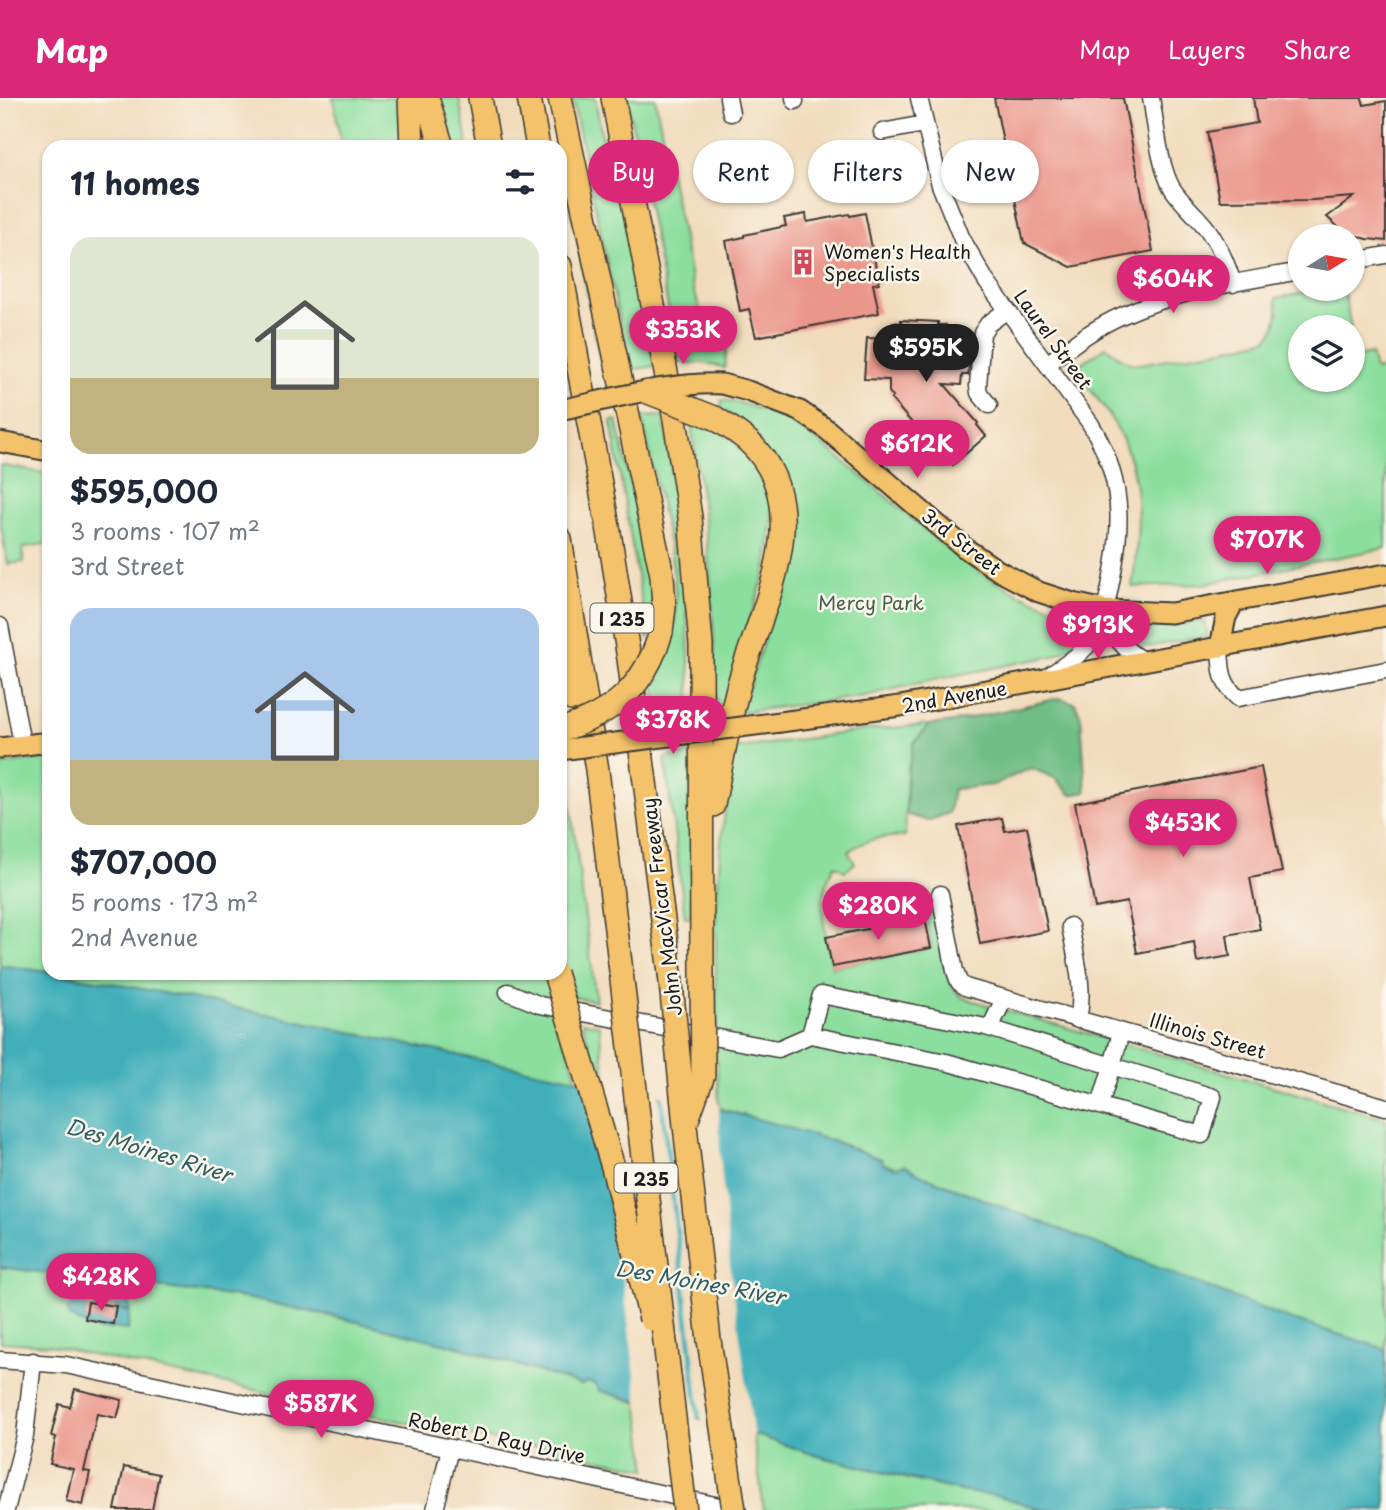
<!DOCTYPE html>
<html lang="en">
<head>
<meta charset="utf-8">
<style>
  :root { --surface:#fff; --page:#f2f2f3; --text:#1f2937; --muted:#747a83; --accent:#db2777 }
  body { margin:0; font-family:"Playpen Sans",sans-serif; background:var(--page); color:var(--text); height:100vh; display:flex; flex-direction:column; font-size:26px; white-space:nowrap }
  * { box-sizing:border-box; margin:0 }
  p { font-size:23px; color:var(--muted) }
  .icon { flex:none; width:38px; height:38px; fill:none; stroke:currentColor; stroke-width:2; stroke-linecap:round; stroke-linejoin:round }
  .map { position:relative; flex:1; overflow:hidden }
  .details { position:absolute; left:42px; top:42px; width:525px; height:840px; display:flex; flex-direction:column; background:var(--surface); border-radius:21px; box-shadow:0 2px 5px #0004 }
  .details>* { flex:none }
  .guide { position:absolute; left:588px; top:42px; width:665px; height:63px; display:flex; gap:14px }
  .needle { width:46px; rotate:79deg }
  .controls { position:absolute; left:1288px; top:126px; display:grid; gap:14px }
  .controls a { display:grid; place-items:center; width:77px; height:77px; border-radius:50%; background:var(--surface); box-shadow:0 2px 5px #0004; font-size:35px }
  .price { position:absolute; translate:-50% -60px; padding:0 16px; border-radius:24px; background:var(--accent); color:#fff; font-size:23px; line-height:46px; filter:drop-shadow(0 2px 4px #0008) }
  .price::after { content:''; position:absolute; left:50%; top:42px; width:21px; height:16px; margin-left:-10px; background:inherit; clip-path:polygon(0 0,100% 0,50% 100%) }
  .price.active { background:#222; color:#fff }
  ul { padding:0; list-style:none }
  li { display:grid; align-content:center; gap:14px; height:371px; padding:0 28px }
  li span { display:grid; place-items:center; height:217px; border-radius:21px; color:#555 }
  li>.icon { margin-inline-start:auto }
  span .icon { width:126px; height:126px; fill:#fffc; stroke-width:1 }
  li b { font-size:30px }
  h2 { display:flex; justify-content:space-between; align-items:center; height:84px; padding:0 28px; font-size:30px }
  .chip { padding:0 24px; border-radius:32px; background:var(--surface); box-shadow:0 2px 5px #0004; font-size:24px; line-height:63px }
  .chip.active { background:var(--accent); color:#fff }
  header { display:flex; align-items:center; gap:42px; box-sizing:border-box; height:98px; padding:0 35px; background:var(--accent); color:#fff }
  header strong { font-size:33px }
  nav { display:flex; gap:38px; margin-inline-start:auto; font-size:24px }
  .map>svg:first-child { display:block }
  .green { fill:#8bde9e; stroke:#547d5d; stroke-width:2 }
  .forest { fill:#70bd85; stroke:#466c50; stroke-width:2 }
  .water { fill:#3fafb9; stroke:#2e666a; stroke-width:2 }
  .pier { fill:#f1dbbc }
  .building { fill:#eb968b }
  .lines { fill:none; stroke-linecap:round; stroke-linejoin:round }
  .minor-casing { stroke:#3c3934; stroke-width:19 }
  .major-casing { stroke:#3c3934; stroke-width:23 }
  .highway-casing { stroke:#3c3934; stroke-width:26 }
  .minor { stroke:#fff; stroke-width:16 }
  .major { stroke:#f3c26a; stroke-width:19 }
  .highway { stroke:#f3c26a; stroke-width:23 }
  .major-bridge-casing { stroke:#3c3934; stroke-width:23; stroke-linecap:butt }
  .highway-bridge-casing { stroke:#3c3934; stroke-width:26; stroke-linecap:butt }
  .major-bridge { stroke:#f3c26a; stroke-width:19 }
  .highway-bridge { stroke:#f3c26a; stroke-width:23 }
  .labels { text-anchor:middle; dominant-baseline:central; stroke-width:5; stroke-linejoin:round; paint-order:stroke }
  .shield { fill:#fbf7ec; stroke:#5f5e5a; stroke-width:2 }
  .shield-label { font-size:18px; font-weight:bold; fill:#1c1c1c }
  .poi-label { font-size:19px; fill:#1c1c1c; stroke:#fbf7ec; text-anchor:start }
  .street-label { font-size:19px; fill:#1c1c1c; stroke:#fbf7ec }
  .park-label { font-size:19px; fill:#43604a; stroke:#fbf7ec }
  .water-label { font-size:21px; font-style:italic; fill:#2c5e63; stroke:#fbf7ec }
</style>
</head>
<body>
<header>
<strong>Map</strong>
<nav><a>Map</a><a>Layers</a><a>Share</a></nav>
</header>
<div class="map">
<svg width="1386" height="1412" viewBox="0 0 1386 1412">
  <rect width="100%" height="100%" fill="#fbf7ec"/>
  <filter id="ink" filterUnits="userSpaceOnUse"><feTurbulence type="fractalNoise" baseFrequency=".0143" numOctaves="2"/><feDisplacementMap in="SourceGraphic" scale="14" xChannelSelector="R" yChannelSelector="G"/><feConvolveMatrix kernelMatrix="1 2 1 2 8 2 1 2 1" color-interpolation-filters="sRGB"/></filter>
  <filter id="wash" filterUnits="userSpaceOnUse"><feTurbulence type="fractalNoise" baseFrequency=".00686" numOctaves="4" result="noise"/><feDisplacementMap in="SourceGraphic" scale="28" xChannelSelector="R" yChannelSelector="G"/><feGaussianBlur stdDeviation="1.57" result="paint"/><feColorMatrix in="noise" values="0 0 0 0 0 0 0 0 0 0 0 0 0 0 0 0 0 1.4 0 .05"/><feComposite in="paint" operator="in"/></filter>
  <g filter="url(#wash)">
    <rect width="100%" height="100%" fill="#f1dbbc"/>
    <path class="green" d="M333,0H399L402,49H342Z
      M438,0H459L468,49H452Z
      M572,0H595L602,39L624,115L655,268L630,272Z
      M627,0H655L693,190L710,241L727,245L725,270L705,265H679Z
      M560,52L609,276L603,278Z
      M1324,191H1343L1351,229H1300V282H1353V241L1356,259L1371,256L1375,272L1386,270V450L1203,486L1132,489C1139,437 1144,387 1121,338C1109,313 1090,292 1074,270L1106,249L1127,264L1140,266L1240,248L1267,241L1274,232L1278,216L1276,200Z
      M722,302C781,310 817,341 860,377C892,403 922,430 954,456C995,489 1043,508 1093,522L1095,526L1081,544L1053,558L942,580L860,599L741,614L787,469L792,449L793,423L757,337L741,323L721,311Z
      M664,318C679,419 691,519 690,620L660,624L653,580C688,525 675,472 662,414C656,382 649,351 642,319Z
      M617,322L653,496V521L648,542L611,323Z
      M690,322L714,330L732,340L758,372L770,400L773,419L766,472L723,608L716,606C715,510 706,415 690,322Z
      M0,367L49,376V445L22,450L24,464L8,466L0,423Z
      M1205,523L1208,538L1149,549C1135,549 1127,541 1118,531L1123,526L1175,527Z
      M929,627L914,645L907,676L905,739C884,738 866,740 848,754L855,765L845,773L835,767C814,799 825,834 832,869L931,850L923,806L933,804C938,829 942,887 963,900L1386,1021V1251L1286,1220L924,1078C910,1069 898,1071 883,1065L881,1061L834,1043L719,1010L716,950V808L721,744L733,651L867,632Z
      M692,656L691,819H685L665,660Z
      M49,660V874L0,867V667Z
      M566,672L596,903L574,899L560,856V673Z
      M56,875H546L577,982L109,884Z
      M582,924L599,927L606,987L600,986Z
      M0,1169L245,1200L297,1211L421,1238L581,1287L588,1284L595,1286L598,1292L638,1305L647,1371L534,1348L460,1336L91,1257L50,1247L0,1244Z
      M753,1336L818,1358L908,1381L965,1394L999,1398L1044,1412H764Z"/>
    <path class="forest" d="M1059,600L1075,605L1081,619L1086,694L1071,697L1055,680L1031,670L993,687L953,691L949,715L928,723L906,716L907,676L914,645L929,627L954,624Z"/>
    <path class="water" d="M0,867C155,889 311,926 466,959C606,988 748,1009 881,1061L883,1066L896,1070L904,1067L924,1078L1286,1220L1386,1251V1412H1044L999,1398L965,1394L818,1358L753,1336L598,1292L595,1286L588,1284L582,1287L471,1252L334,1218L245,1200L0,1169Z
      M75,1191L122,1199L127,1202L130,1210L125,1212C116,1206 89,1201 79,1204L74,1201L73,1192Z
      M74,1202L79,1205H87L85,1221L112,1225L116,1210L125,1214L130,1212L128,1232L113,1230C98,1237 83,1225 69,1219L68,1212Z"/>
    <path class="pier" d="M605,983L658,994L697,1324L639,1309L617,1134L607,1090L605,1005H607Z
      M663,995L719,1006L720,1057L730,1167L754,1340L702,1326Z"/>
    <g id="blocks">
      <path class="building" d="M994,0H1123L1153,153L1071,169L1024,145Z
        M1253,0H1362L1364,7L1386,3V143L1367,141L1351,136L1348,138L1327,119L1354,99L1312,102L1220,103L1207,34L1257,25Z
        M865,115L879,185L873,186L879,215L756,239L749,211L740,213L726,143L744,139V137L786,128L784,120L806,116L807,124L849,116L850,118Z
        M901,222L938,224V227H946L945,245L964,246L963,256L970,257L968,277H962L961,287L944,286L978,325L977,327L986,338L953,367L943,356L941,358L891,301L893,299L889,294V282L864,281L867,240L892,241L893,224L901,225Z
        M1261,669L1282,774L1250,780L1260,831L1227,837L1230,858L1197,864L1194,844L1137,855L1127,804L1095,810L1075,705Z
        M1002,720L1005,733L1027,729L1048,833L980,846L958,728Z
        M925,820L931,850L832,869L826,839Z
        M88,1204L116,1208L113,1226L85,1221Z
        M75,1291L122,1302L117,1320L97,1316L84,1373L90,1374L83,1407L66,1403L73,1371L50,1366L56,1339L51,1338L59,1306L70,1309Z
        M124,1369L159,1376L152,1412H115Z"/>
    </g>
  </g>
  <g filter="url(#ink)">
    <use href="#blocks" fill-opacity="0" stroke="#3c3934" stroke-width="2"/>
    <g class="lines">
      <g class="minor-casing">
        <path id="minor" d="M728,0L731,15
          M794,0L795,3
          M919,0L940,87L962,141L986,183L1090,325C1134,397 1118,450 1102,527C1091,550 1068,565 1047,579
          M1151,0C1156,26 1159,68 1172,90C1182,106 1197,117 1208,132C1220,149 1227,166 1233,186
          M882,34L924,26
          M1353,163L1386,157
          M1047,266C1071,248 1095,229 1123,217C1179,192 1241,184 1300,173
          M989,307L979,295L978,288L982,235L988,226L1007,212
          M1105,514C1111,537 1123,552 1144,563
          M0,528L22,646
          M1220,549C1221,572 1221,585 1238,600L1386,572
          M940,796L955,873L959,884L965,889L1386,1009
          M1070,828C1076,860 1085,890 1078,922
          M508,894L540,907L778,951L810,937
          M990,930L1004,901
          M1100,1007L1112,968L986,929L821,897L810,937L946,964L1202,1037L1213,999L1112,968L1121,934
          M0,1262L66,1267L738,1412
          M6,1412L25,1338L33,1263
          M435,1412L450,1350"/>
      </g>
      <g class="major-casing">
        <path id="major" d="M722,286L748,293L800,313L825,330L965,450L999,473L1039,494L1073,505L1105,512L1171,515L1386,476
          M0,344L49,353
          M1220,549L1226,519L1234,504
          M780,624L900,608L1386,518
          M0,650L49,644"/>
      </g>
      <g class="highway-casing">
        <path id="highway" d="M410,0L412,49
          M427,0L442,49
          M480,0L489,49
          M529,0L538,49
          M560,0L662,477L664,509L661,534
          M613,0L675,321L690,419L701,547L702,883
          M560,168L609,434L629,561L670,875
          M560,441L597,672L620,865
          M560,546L572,601
          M713,707C722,663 729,619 742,576C764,505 816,409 750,345C740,335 727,328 715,320
          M685,1028L709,1242"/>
      </g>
      <use href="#minor" class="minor"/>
      <use href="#major" class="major"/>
      <use href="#highway" class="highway"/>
      <g class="major-bridge-casing">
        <path id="major-bridge" d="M560,312C612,301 668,284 722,286
          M560,652L780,624"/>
      </g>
      <g class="highway-bridge-casing">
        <path id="highway-bridge" d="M648,294L715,320
          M560,632C613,616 645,589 661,534
          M620,865L685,1412
          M555,875L613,1069L651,1221
          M670,875L685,1028
          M687,1022L703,977L702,883
          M709,1242L734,1412"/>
      </g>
      <use href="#major-bridge" class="major-bridge"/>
      <use href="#highway-bridge" class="highway-bridge"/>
    </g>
  </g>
  <defs>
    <g id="building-bare" transform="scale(2.1)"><path d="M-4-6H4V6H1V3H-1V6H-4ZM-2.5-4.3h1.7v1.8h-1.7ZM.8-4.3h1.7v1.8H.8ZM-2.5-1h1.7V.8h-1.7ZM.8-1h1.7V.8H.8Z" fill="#d1495b" stroke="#fbf7ec" stroke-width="2.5" paint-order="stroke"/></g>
  </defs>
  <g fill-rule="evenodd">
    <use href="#building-bare" x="803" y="164"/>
  </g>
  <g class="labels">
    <g class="shield">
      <rect x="590.5" y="505.5" width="63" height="29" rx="5"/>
      <rect x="614.5" y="1065.5" width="63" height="29" rx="5"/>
    </g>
    <g class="shield-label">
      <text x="622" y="520">I 235</text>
      <text x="646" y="1080">I 235</text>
    </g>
    <g class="poi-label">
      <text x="824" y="153">Women's Health<tspan x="824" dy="22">Specialists</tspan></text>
    </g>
    <g class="street-label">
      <text transform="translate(1054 241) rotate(54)">Laurel Street</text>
      <text transform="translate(962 443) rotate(38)">3rd Street</text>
      <text transform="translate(954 598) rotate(-10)">2nd Avenue</text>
      <text transform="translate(661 809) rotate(-97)">John MacVicar Freeway</text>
      <text transform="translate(1208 937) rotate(16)">Illinois Street</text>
      <text transform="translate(497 1339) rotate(12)">Robert D. Ray Drive</text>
    </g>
    <g class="park-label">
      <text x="871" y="504">Mercy Park</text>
    </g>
    <g class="water-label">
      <text transform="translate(149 1051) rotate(17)">Des Moines River</text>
      <text transform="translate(700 1183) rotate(10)">Des Moines River</text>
    </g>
  </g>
</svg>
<div class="controls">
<a><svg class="needle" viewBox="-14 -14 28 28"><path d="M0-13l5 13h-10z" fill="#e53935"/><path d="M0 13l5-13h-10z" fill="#747a83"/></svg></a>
<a><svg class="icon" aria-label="layers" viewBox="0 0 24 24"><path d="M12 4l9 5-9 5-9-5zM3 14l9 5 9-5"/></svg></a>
</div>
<b class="price" style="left:1173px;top:217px">$604K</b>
<b class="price" style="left:683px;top:268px">$353K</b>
<b class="price active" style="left:926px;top:286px">$595K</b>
<b class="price" style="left:917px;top:382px">$612K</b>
<b class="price" style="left:1267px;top:478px">$707K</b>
<b class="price" style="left:1098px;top:563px">$913K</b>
<b class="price" style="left:673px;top:658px">$378K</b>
<b class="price" style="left:1183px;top:761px">$453K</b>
<b class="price" style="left:878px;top:844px">$280K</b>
<b class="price" style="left:101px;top:1215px">$428K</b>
<b class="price" style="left:321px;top:1342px">$587K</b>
<div class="guide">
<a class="chip active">Buy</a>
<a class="chip">Rent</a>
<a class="chip">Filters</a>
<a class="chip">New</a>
</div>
<section class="details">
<h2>11 homes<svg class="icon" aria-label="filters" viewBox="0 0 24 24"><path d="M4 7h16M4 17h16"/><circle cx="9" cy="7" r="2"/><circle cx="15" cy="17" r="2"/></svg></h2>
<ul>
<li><span style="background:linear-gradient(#dfe7d0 65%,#c2b280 0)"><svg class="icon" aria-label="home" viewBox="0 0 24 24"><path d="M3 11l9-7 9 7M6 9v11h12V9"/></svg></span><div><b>$595,000</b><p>3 rooms · 107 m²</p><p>3rd Street</p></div></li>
<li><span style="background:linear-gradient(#a9c7e8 70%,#c2b280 0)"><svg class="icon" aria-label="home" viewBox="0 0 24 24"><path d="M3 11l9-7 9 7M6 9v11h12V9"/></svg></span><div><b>$707,000</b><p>5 rooms · 173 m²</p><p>2nd Avenue</p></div></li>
</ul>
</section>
</div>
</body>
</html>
